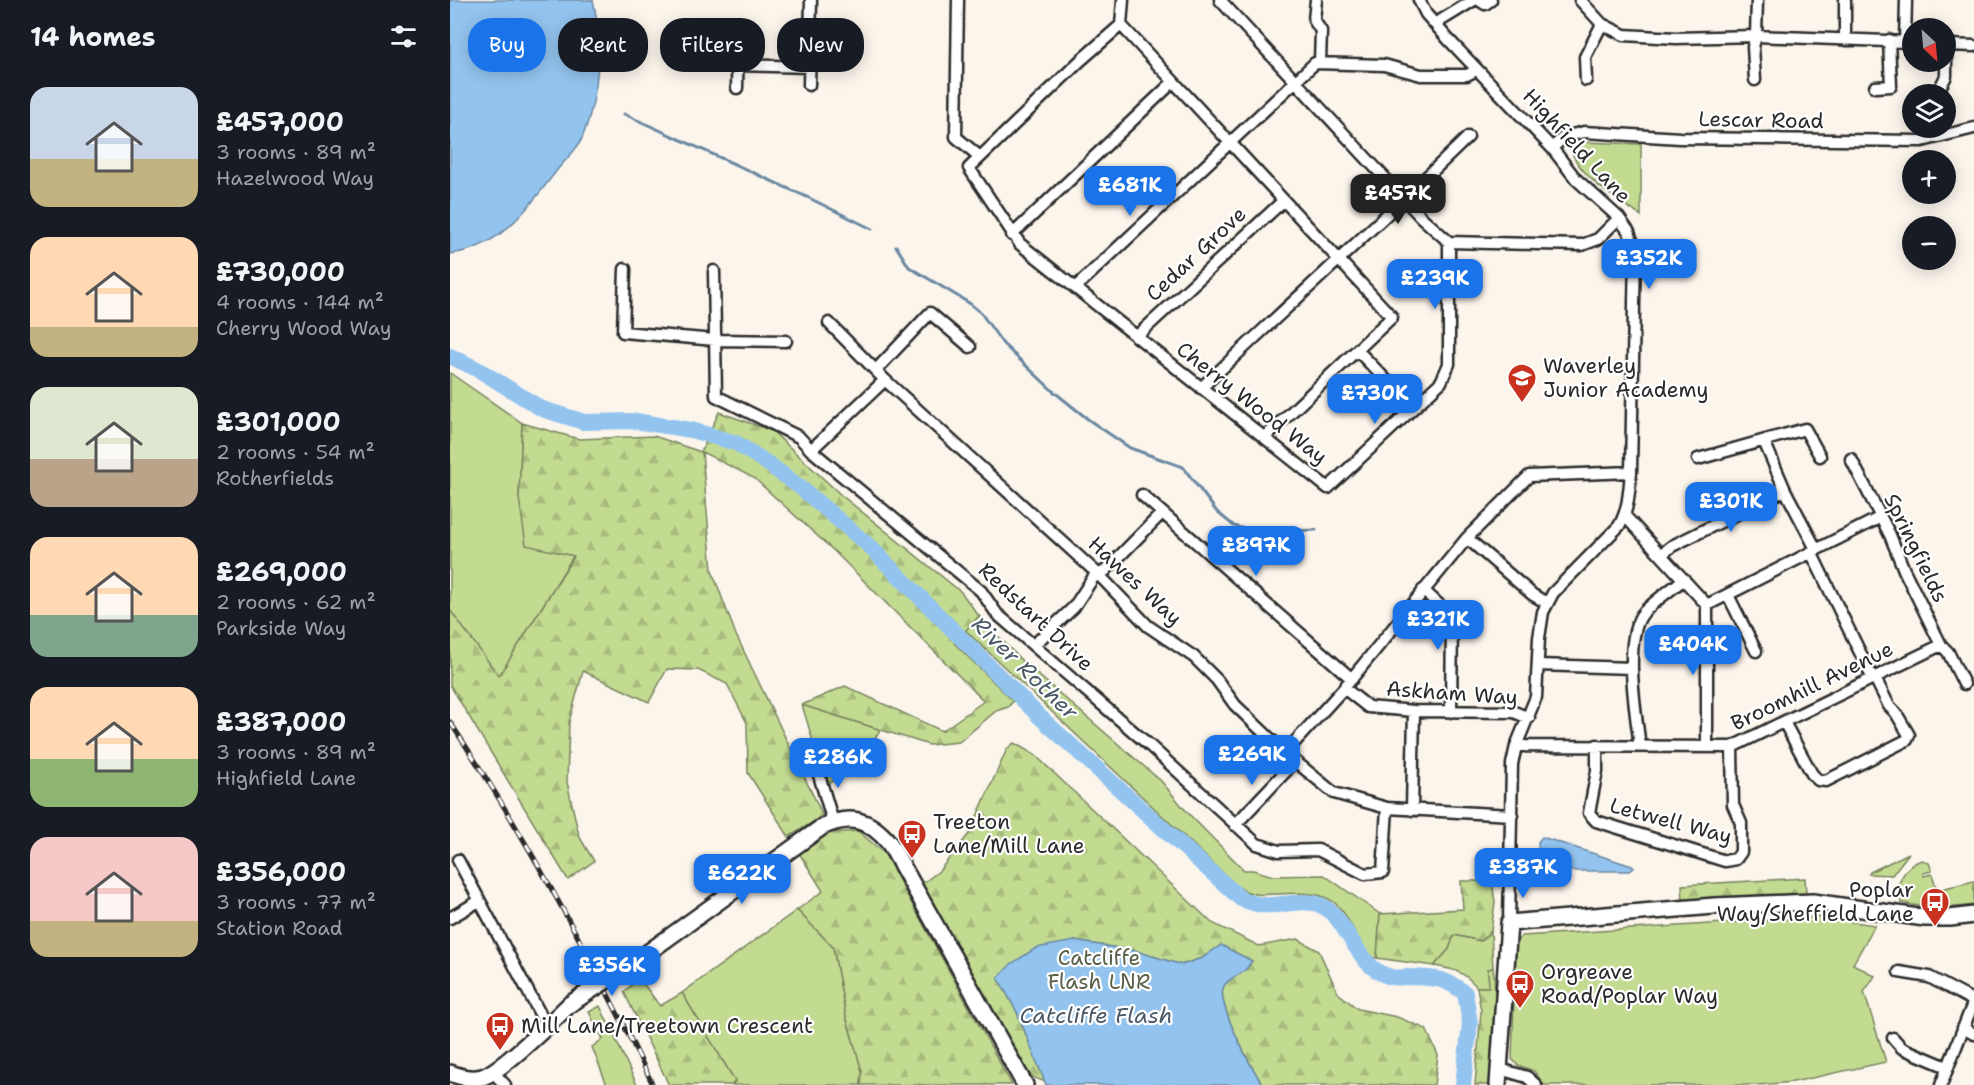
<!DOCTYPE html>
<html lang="en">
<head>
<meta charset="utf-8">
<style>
  :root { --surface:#171b24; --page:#242831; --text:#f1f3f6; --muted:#9ea1a6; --accent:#1a73e8 }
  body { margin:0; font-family:"Shantell Sans",sans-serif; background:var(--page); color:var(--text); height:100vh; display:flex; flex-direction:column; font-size:22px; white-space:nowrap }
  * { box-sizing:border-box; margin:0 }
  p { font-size:20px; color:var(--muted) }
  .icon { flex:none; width:33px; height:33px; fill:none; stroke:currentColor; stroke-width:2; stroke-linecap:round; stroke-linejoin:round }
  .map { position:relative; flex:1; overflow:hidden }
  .sheet { display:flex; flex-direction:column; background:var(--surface); width:450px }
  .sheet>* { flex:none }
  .hud { position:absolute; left:18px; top:18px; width:570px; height:54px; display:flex; gap:12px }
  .needle { width:39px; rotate:154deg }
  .buttons { position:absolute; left:1452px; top:18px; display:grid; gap:12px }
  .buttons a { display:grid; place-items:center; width:54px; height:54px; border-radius:50%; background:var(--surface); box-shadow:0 3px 15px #0003; font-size:30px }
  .price { position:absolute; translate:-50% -51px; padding:0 14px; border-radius:12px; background:var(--accent); color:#fff; font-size:20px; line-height:39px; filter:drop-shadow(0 2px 3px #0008) }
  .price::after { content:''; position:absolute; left:50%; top:36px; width:18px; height:14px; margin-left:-9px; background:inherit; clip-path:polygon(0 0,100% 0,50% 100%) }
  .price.on { background:#222; color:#fff }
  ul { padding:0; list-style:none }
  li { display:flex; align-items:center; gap:18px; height:150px; padding:0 30px }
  li span { display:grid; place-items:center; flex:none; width:168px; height:120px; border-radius:18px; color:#555 }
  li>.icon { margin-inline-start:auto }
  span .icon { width:72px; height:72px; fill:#fffc; stroke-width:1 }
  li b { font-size:26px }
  h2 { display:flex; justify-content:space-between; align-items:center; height:72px; padding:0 30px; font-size:26px }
  .pill { padding:0 21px; border-radius:24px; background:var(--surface); box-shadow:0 3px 15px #0003; font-size:21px; line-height:54px }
  .pill.on { background:var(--accent); color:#fff }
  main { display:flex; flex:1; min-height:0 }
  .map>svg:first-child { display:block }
  .green { fill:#c3db91; stroke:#77835e; stroke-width:1.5 }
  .forest { fill:url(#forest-firs); stroke:#77835e; stroke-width:1.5 }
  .water { fill:#93c4ef; stroke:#6987a1; stroke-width:1.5 }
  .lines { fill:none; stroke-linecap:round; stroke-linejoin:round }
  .stream { stroke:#6987a1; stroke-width:3 }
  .river { stroke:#93c4ef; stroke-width:16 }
  .street-casing { stroke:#2b2b2b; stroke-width:15 }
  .secondary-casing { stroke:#2b2b2b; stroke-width:20 }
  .street { stroke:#fff; stroke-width:10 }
  .secondary { stroke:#fff; stroke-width:15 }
  .rail-casing { stroke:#2b2b2b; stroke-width:5 }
  .rail { stroke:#fff; stroke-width:3; stroke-dasharray:9; stroke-linecap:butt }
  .secondary-bridge-casing { stroke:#2b2b2b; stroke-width:20; stroke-linecap:butt }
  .secondary-bridge { stroke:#fff; stroke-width:15 }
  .labels { text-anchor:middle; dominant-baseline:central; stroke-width:4.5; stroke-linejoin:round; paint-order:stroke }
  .street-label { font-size:21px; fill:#2b2b2b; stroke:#fff }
  .poi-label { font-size:21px; fill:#2b2b2b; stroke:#fff; text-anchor:start }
  .park-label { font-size:21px; fill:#59604a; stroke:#fff }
  .water-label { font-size:22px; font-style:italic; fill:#4a5966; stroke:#fff }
</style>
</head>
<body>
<main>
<section class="sheet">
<h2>14 homes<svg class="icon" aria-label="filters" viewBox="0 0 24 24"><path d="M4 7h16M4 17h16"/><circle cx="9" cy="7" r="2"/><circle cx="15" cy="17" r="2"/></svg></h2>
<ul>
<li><span style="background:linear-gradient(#c9d6e8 60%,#c2b280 0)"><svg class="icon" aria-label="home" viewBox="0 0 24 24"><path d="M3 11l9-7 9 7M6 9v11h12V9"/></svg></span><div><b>£457,000</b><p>3 rooms · 89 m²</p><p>Hazelwood Way</p></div></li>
<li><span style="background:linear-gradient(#ffd9b3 75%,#c2b280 0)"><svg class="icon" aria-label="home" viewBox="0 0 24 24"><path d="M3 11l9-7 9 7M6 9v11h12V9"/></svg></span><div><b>£730,000</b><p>4 rooms · 144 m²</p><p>Cherry Wood Way</p></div></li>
<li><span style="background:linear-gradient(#dfe7d0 60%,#b9a48a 0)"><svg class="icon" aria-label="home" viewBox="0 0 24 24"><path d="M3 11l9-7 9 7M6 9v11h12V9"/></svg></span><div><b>£301,000</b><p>2 rooms · 54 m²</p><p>Rotherfields</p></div></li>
<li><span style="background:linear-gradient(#ffd9b3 65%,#7fa58c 0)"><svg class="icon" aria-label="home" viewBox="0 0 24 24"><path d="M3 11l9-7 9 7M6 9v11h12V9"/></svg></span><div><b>£269,000</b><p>2 rooms · 62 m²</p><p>Parkside Way</p></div></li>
<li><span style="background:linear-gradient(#ffd9b3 60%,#8fb573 0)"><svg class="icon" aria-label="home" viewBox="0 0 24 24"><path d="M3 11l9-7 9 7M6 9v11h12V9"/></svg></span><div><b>£387,000</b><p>3 rooms · 89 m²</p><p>Highfield Lane</p></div></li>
<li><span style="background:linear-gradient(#f6c9c9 70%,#c2b280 0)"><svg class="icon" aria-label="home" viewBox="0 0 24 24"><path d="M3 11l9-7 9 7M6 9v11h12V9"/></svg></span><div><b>£356,000</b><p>3 rooms · 77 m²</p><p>Station Road</p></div></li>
</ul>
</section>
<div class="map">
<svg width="1524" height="1085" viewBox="0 0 1524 1085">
  <defs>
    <pattern id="forest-firs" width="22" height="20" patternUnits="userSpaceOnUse" patternTransform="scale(1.5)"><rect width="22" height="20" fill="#c3db91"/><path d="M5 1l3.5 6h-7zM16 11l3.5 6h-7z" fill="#a8bc7d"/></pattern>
  </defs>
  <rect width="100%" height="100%" fill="#fcf5ec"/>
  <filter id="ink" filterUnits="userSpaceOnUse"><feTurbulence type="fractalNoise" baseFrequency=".0167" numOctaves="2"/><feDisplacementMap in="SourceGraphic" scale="12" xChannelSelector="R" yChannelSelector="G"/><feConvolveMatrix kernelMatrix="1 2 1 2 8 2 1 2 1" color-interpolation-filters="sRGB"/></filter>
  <g filter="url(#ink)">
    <path class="green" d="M1132,142L1191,144V216C1168,200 1131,178 1121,151L1123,146Z
      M0,373L72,423L69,498L124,555L49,677L0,610Z
      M529,616L572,661L711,781L737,812L794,870H803L823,876L874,875L930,914L927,958L917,957C891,906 891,889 829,894C812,895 802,896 788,887L515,630Z
      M352,705L431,730L398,775L376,784Z
      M1459,853L1442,875L1419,874L1420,872Z
      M1472,860L1479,863L1482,871L1473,873V876L1482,874L1487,890L1524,881V905C1499,909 1476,908 1452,903C1442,888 1454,865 1472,860Z
      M347,910L383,947L396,1016L412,1071L411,1085H282L285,1081L232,993Z
      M1368,917L1425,925L1403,964L1425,976L1414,992L1436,1062L1343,1082L1308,1085H1094L1084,1071L1068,1065L1062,1059L1066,942L1072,936Z
      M1041,931L1043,968L1038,969L1039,987H1027C1013,971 1004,969 984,966L999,949L1004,935L1031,941Z
      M150,1006L187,1085H157L142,1047L153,1039L139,1012Z"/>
    <path class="forest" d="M269,412L322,431L391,495L511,592L529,616L504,643L563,701L558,707L546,711L509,742L479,745L352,705L395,686L492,731L534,701L385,552L304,478L252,452L262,571L286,635L373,816L339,837L298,773L297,723L277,684L248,670L217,669L199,702L133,671L119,722L117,782L129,836L144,861L118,880L0,685V610L49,676L124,556L76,545L69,498L72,423L129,439L204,436L251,452Z
      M564,743L585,755L762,923L809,946L848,939L869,951L888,993L908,1009L947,1017L976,1029L988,1055L984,1085H813C803,1070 764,1001 774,985C780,976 795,972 802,961L771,945L752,958L732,965L686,951L625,941L548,978L567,1012L595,1082L580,1076L472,884L489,871L519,834L557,749Z
      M408,831L434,853L562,1085H411L412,1071L396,1016L383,947L347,910L373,891L349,853L379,833Z
      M1355,878L1356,894L1233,901L1232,885Z
      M1011,881H1042L1045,902L1041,931L1031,941L1004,935L999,949L984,966L927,958L930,914L1013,909Z
      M1043,968C1049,1006 1042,1047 1040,1085H1025L1031,1011L1027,987H1039L1038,969Z
      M189,978L210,1006L232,993L285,1081L282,1085H219L174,992Z"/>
    <path class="water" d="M0,0H143C153,44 149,94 133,136C129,148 116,159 108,169C78,207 52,248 0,254Z
      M1092,837L1182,866L1184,868L1180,871H1090L1088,842Z
      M625,941L686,951L732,965L752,958L771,945L802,961C799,965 797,969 793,972C787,976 778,979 774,986C764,1001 803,1070 813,1085H596L567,1012L548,978L561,964L586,948Z"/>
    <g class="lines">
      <path class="stream" d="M174,114L359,198L422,229
        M446,246L459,267L519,303L531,313L553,344L603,391L639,420L680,448L733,467L767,512L784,526L804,532L866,530"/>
      <path class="river" d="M0,356L29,370L92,409L134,422L185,421L241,430L286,443L317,463L351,488L418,545L591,718L791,899C798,901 806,905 813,905C831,907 856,897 872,906C900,920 904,967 941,977C946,978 954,977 959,977C986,978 993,977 1015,993L1020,1023L1013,1085"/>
      <g class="street-casing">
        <path id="street" d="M508,0L506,137L530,157
          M673,0L671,25L942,317L815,437
          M770,0L971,217L999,242L1132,245L1148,239L1169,218
          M866,0L864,20L871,31L870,62
          M969,0L976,14L998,39L1102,148L1126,179L1169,218L1179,232L1185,249L1181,472C1179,491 1179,509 1169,526L1103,593L1093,612L1089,638L1086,697L1066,746L1062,764L1059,923
          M1029,0L1035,4L1041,0
          M1130,0L1152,24L1174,35L1226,38L1306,36L1462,42
          M1395,0V40
          M985,24L1024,0
          M671,25L631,60L519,168L570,244L878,488L991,382L999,364V242
          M1455,41L1456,0
          M1496,45L1524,46
          M288,65L360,67
          M1136,80L1135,57L1152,24
          M1305,80L1303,47L1306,36L1307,0
          M359,85L361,0
          M1491,86L1496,76V45
          M1425,87L1441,86L1439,40
          M287,88L288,37
          M1102,148L1114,137L1134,132L1230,138L1472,141L1524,128
          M562,235L723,82
          M175,269L173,332L265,340L336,341
          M264,271L266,396L349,437L361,450L531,591L547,614L699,745L807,844L829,851L868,850L915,874L933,872L937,808
          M626,287L865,63L934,65L971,75H1017L1026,70
          M379,323L435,380L649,575L698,626L744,657L767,680L785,705L835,753L884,793L937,808L1062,815
          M686,337L833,201
          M908,351L963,408
          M426,370L480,313L520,347
          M751,388C840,304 931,222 1018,137
          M1314,441L1335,490L1366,549
          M361,450L435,380
          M1248,459L1355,429L1370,456
          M1401,459L1440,535L1454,570L1491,645L1498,652L1514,684
          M692,495L902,679
          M1175,516L1257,605L1429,518
          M1017,538L1083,595L1097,603
          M1361,552L1423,679
          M1212,554L1222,546L1335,490
          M973,590L999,614L1002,619L1001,712
          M1278,595L1306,651
          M585,644L624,607L643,578L655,571L712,513
          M1088,665L1182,668
          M894,688L918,707L964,711L1064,712L1079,718
          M1334,722L1362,774L1368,780L1376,781L1457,740L1459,735L1446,713L1439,706L1425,678
          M1147,745V771L1139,813L1146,821L1275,861L1286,859L1291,852V823L1283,805L1282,747
          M1066,746L1282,747L1491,645
          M1190,746C1186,715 1172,636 1194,612C1205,600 1221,590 1234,579
          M1257,747V605
          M366,765L383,822
          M962,810L964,711
          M785,825L837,770L843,744L894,688L1017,538L1079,476L1181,472
          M8,860L96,1025
          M0,918L29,901
          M1449,972L1479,977L1524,1001
          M1513,1028L1524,1034
          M1443,1038L1452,1048L1497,1067
          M1050,1069L1077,1077L1086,1085
          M43,1072L55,1085
          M1491,1085L1524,1001"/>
      </g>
      <g class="secondary-casing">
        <path id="secondary" d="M186,961L372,827C400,814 420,819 440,844L575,1085
          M0,1073C11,1077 21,1080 32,1077C52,1071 102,1021 120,1004
          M1048,1085L1059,923L1264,906L1363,902L1475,918H1500L1524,915"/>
      </g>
      <use href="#street" class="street"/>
      <use href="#secondary" class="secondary"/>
      <g class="rail-casing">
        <path id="rail" d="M0,722C77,837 143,961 203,1085"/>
      </g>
      <use href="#rail" class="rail"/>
      <g class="secondary-bridge-casing">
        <path id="secondary-bridge" d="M120,1004L186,961"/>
      </g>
      <use href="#secondary-bridge" class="secondary-bridge"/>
    </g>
  </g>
  <defs>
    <g id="school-pin" transform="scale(1.5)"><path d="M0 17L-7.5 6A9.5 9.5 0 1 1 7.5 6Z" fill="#c8321e" stroke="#fff"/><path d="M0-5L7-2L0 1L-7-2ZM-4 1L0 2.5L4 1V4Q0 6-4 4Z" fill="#fff"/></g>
    <g id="bus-pin" transform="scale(1.5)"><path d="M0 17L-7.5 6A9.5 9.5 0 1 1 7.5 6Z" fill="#c8321e" stroke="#fff"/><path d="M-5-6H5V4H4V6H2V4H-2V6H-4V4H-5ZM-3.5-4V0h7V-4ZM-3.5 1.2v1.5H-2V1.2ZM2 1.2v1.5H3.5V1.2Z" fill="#fff"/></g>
  </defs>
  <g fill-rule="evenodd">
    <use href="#school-pin" x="1072" y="378"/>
    <use href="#bus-pin" x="462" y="834"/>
    <use href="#bus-pin" x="1485" y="902"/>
    <use href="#bus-pin" x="1070" y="984"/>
    <use href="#bus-pin" x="50" y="1026"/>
  </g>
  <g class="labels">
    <g class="street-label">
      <text transform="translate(1311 120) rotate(1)">Lescar Road</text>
      <text transform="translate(1127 146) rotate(47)">Highfield Lane</text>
      <text transform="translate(746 254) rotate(-43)">Cedar Grove</text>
      <text transform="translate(802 403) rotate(38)">Cherry Wood Way</text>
      <text transform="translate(1466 548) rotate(64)">Springfields</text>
      <text transform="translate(685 581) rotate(43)">Hawes Way</text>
      <text transform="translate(586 617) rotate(43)">Redstart Drive</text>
      <text transform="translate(1362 686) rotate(-26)">Broomhill Avenue</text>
      <text transform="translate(1002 693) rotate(4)">Askham Way</text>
      <text transform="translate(1221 821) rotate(15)">Letwell Way</text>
    </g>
    <g class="poi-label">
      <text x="1093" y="366">Waverley<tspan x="1093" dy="24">Junior Academy</tspan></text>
      <text x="483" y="822">Treeton<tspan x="483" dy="24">Lane/Mill Lane</tspan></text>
      <text x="1464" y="890" text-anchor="end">Poplar<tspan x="1464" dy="24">Way/Sheffield Lane</tspan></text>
      <text x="1091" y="972">Orgreave<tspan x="1091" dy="24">Road/Poplar Way</tspan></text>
      <text x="71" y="1026">Mill Lane/Treetown Crescent</text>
    </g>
    <g class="park-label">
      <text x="649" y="958">Catcliffe<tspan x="649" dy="24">Flash LNR</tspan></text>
    </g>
    <g class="water-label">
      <text transform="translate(575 668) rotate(44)">River Rother</text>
      <text x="646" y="1015">Catcliffe Flash</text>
    </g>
  </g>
</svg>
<div class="buttons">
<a><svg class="needle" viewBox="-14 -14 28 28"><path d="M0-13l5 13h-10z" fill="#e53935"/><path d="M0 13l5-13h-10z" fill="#9ea1a6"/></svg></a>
<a><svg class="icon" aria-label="layers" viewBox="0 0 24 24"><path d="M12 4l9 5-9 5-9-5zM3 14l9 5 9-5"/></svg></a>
<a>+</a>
<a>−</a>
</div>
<b class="price" style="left:680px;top:217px">£681K</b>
<b class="price on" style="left:948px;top:225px">£457K</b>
<b class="price" style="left:1199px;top:290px">£352K</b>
<b class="price" style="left:985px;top:310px">£239K</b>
<b class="price" style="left:925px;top:425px">£730K</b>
<b class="price" style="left:1281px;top:533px">£301K</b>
<b class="price" style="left:806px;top:577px">£897K</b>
<b class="price" style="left:988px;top:651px">£321K</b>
<b class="price" style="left:1243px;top:676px">£404K</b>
<b class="price" style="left:802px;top:786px">£269K</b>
<b class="price" style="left:388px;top:789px">£286K</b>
<b class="price" style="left:1073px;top:899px">£387K</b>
<b class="price" style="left:292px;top:905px">£622K</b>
<b class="price" style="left:162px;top:997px">£356K</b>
<div class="hud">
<a class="pill on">Buy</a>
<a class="pill">Rent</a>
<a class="pill">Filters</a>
<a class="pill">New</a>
</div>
</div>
</main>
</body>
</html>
